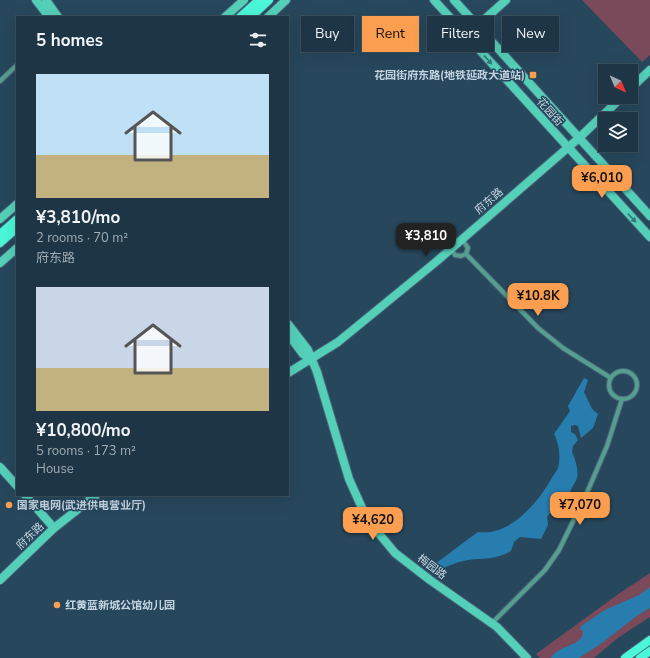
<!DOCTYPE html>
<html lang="en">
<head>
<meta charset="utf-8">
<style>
  :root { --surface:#1d3545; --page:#2a4050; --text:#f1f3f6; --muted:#a0abb3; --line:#3b505e; --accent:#fb9e50 }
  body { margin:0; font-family:"Nunito Sans","Noto Sans SC",sans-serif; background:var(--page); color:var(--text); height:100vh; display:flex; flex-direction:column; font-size:15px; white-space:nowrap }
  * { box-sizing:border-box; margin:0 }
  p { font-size:13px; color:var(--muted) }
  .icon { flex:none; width:22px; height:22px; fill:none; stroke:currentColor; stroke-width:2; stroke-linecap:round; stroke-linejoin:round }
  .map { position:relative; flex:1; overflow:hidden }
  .details { position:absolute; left:16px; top:16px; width:273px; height:480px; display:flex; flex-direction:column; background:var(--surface); border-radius:0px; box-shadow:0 4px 16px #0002,0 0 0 1px var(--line) }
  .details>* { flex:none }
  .top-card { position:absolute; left:301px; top:16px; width:289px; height:36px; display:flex; gap:8px }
  .needle { width:26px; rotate:136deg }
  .buttons { position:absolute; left:598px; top:64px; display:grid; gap:8px }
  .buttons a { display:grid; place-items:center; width:40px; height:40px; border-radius:0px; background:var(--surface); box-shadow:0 4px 16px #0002,0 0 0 1px var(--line); font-size:20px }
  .price { position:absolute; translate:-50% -34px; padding:0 9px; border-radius:8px; background:var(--accent); color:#111; font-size:13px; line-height:26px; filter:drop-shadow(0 1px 2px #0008) }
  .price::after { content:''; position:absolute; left:50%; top:24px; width:12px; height:9px; margin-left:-6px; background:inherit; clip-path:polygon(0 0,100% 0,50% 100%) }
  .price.active { background:#222; color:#fff }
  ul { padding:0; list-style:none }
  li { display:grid; align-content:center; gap:8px; height:212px; padding:0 20px }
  li span { display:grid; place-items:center; height:124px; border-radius:0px; color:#555 }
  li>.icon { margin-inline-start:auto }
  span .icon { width:72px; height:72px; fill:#fffc; stroke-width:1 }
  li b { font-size:17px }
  h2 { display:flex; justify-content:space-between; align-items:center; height:48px; padding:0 20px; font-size:17px }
  .chip { padding:0 14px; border-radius:0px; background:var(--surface); box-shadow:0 4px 16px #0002,0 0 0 1px var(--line); font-size:14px; line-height:36px }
  .chip.active { background:var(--accent); color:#111 }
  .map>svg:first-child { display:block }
  .green { fill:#7a495a }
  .water { fill:#267dae }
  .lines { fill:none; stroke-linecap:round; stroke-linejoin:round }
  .street-casing { stroke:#496679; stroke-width:6 }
  .secondary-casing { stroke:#496679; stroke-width:10 }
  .primary-casing { stroke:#496679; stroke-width:10 }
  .street { stroke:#569e8f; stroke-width:4 }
  .secondary { stroke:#54d0b9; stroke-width:8 }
  .primary { stroke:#4bf7d9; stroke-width:8 }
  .oneway { fill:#37777d }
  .poi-dot { fill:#fb9e50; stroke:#27475c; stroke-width:1.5 }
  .labels { text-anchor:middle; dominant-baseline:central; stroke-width:3; stroke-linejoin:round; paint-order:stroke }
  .poi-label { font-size:11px; font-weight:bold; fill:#c3d4e1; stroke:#27475c; text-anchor:start }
  .street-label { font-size:11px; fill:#c3d4e1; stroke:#27475c }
</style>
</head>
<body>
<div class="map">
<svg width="650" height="658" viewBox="0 0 650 658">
  <rect width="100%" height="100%" fill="#27475c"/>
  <path class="green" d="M582,0H650V55L642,62Z
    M650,573V617L619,637L594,658H540L536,654L617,595Z"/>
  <path class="water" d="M584,378L588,380L584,392L592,409L598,414L593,428L581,438L578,426L575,425L571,426V432L575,434L578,440L573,446L572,452C575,459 579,470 577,478C575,484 571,487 570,493L560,502L557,509L550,513L547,517L548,525L541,539L520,537L514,542L511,551C501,557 490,559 479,559C465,559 451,564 440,570L432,566C448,555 462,543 478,532C509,536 536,505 550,481C552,477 556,472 558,468C561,458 559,443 554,434L570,411L568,406Z
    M650,587V608L638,615L602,643L579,658H551C559,644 583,647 583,631L580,629L581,626L605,610L639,595Z"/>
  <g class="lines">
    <g class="street-casing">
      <path id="street" d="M0,81L17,65
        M451,249L455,255L461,256L466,254L468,248L462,239
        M466,254L538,328L563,348L611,378
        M609 385a14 14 0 1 1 28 0a14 14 0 1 1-28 0Z
        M492,623L545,570L559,550L586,495L607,446L622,399"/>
    </g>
    <g class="secondary-casing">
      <path id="secondary" d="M36,0L49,17
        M46,0L58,17
        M434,0L650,237
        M454,0L650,216
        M225,17L244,0
        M268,17L286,0
        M477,26L506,0
        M631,88L650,70
        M0,219L17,204
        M0,263L17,248
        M288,324L308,350L317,372L349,479L367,519L395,553L430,580L497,627L527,658
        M288,334L303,354L311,359
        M288,373L338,342L437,261L579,138L622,97
        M0,467L17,486
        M25,495L54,528
        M0,580L54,528L96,495"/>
    </g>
    <g class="primary-casing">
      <path id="primary" d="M240,17L259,0
        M251,17L269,0
        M0,234L17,219
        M0,243L17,228
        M625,658L650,640
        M640,658L650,651"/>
    </g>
    <use href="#street" class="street"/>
    <use href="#secondary" class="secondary"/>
    <use href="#primary" class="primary"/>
  </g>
  <defs><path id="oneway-solid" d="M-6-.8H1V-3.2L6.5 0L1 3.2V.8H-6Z"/></defs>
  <g class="oneway">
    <use href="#oneway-solid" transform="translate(488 60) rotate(48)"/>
    <use href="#oneway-solid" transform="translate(632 218) rotate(47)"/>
  </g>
  <g class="poi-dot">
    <rect x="529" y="71" width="8" height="8" rx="2"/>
    <circle cx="9" cy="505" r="4"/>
    <circle cx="57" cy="605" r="4"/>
  </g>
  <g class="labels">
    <g class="poi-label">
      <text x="525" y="75" text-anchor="end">花园街府东路(地铁延政大道站)</text>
      <text x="17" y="505">国家电网(武进供电营业厅)</text>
      <text x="65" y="605">红黄蓝新城公馆幼儿园</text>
    </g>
    <g class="street-label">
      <text transform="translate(550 112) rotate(48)">花园街</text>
      <text transform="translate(489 201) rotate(-41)">府东路</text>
      <text transform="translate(30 536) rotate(-44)">府东路</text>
      <text transform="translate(432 567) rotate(37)">梅园路</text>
    </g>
  </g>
</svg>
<div class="buttons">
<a><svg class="needle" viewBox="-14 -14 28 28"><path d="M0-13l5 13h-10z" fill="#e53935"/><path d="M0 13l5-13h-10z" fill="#a0abb3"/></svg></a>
<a><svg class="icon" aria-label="layers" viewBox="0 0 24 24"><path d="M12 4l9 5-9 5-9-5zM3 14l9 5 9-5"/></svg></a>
</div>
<b class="price" style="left:602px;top:199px">¥6,010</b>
<b class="price active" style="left:426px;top:257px">¥3,810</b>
<b class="price" style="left:538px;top:317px">¥10.8K</b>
<b class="price" style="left:580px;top:526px">¥7,070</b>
<b class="price" style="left:373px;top:541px">¥4,620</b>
<div class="top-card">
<a class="chip">Buy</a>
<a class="chip active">Rent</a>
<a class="chip">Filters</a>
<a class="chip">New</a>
</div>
<section class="details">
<h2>5 homes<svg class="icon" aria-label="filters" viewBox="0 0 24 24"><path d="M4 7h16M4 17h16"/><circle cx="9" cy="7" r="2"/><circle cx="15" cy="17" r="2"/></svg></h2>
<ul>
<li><span style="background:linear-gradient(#bfe0f5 65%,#c2b280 0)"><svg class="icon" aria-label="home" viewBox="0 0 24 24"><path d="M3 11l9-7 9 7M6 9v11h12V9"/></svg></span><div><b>¥3,810/mo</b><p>2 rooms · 70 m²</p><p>府东路</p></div></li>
<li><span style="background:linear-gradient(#c9d6e8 65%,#c2b280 0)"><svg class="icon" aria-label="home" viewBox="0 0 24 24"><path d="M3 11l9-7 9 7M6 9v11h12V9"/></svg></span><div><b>¥10,800/mo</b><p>5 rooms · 173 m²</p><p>House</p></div></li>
</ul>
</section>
</div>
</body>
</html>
